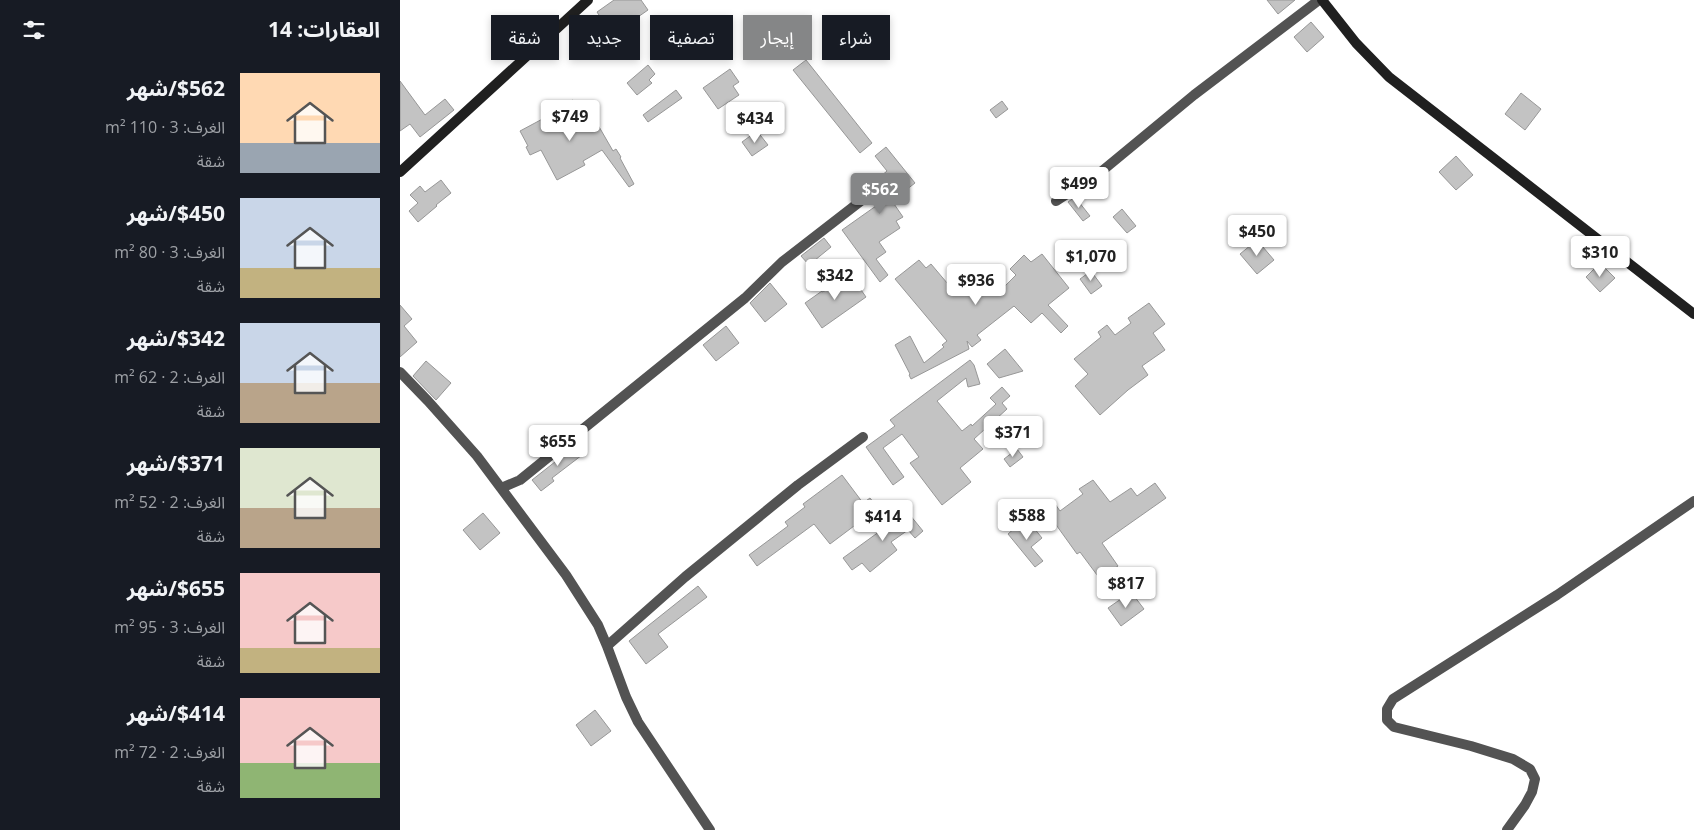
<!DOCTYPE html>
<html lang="ar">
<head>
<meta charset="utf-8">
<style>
  :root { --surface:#171b24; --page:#242831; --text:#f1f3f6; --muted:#9ea1a6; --accent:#858687 }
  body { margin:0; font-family:"Open Sans","Noto Sans Arabic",sans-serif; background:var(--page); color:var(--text); direction:rtl; height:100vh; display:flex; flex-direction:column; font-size:19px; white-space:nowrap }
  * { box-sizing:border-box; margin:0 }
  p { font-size:16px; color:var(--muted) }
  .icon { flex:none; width:28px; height:28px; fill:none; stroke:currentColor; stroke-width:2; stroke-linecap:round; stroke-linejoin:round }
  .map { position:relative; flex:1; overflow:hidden; direction:ltr }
  .side { display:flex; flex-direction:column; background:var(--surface); width:400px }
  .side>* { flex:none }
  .banner { position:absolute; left:15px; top:15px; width:475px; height:45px; direction:rtl; display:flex; gap:10px }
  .price { position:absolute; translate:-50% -42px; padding:0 11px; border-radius:5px; background:#fff; color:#222; font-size:16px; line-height:32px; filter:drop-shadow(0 1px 2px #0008) }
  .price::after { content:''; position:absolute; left:50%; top:30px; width:15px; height:11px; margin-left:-8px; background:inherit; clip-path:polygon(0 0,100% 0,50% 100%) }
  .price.active { background:var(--accent); color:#fff }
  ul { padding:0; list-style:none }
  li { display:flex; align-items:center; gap:15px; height:125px; padding:0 20px }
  li span { display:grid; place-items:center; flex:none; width:140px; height:100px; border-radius:0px; color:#555 }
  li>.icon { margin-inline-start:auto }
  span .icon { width:60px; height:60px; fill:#fffc; stroke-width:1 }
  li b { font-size:21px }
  h2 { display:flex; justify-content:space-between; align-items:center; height:60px; padding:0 20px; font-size:21px }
  .pill { padding:0 18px; border-radius:0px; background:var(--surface); box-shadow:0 2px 8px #0003; font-size:18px; line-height:45px }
  .pill.active { background:var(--accent); color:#fff }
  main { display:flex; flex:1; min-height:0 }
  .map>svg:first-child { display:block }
  .building { fill:#c3c3c3; stroke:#979797 }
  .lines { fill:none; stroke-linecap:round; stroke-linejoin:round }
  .street { stroke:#535353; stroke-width:10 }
  .secondary { stroke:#202020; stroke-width:10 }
</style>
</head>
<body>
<main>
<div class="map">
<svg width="1294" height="830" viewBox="0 0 1294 830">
  <rect width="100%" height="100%" fill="#fff"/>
  <path class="building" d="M214,0H241L248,10L212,35L197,12Z
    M867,0H895L878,14Z
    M911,22L924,37L907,52L894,37Z
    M406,60L472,143L460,153L393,70Z
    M248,65L255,74L249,80L252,83L237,95L227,83Z
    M330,69L339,82L333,86L339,95L318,109L303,88Z
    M0,81L25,115L45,99L54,110L20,137L10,124L0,131Z
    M276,90L282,98L248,122L243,115Z
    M1121,93L1141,109L1125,130L1105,114Z
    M173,100L186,123L194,118L213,151L216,149L221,157L220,158L234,184L229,187L202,150L183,161L185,165L157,180L141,150L130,155L126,147L128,146L120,131L163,108L162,106Z
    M602,101L608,109L596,118L590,110Z
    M357,131L368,145L352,156L342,142Z
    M486,147L515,183L492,201L503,217L496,221L500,228L479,242L486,252L476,259L488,275L480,282L442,230L483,201L478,196L481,192L480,185L475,183L469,186L487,171L475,156Z
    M1056,156L1073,175L1056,190L1039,172Z
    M41,180L51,193L36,205L37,206L18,222L9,211L18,203L10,195L20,186L25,192Z
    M675,197L690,216L683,221L668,202Z
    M722,209L736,226L727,233L713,217Z
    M424,238L431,247L409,265L401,256Z
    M857,240L874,260L857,274L840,254Z
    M642,254L669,288L648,305L668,326L661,333L642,313L631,323L614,306L577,335L581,340L572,347L567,341L569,349L511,379L509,375L510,374L495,345L510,336L524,363L544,347L542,345L547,341L495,279L519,260L526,268L531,264L553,290L580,269L598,293L616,275L610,269L624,255L631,262Z
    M1200,263L1215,278L1200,292L1186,277Z
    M691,271L702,286L691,294L680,279Z
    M450,274L466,297L422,328L405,303L422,291V292L429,289Z
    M370,283L387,304L365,322L350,303Z
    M749,303L765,324L753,333L765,350L742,366L748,375L728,390L700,415L675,386L688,374L674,359L701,337L698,332L707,325L715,335L731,323L728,318Z
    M0,305L12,319L4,326L17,342L0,357Z
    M326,326L339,343L316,361L303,345Z
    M605,349L623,371L599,378L587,364Z
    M570,360L574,365L580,384L568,387L566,378L537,401L562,431L571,424L572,426L596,404L590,398L602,387L610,396L602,403L607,409L574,439L583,449L560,468L571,482L542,505L510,463L519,457L502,434L483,448L504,477L493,485L466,447L495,426L490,420Z
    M26,361L51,383L36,400L13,376Z
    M179,443L186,452L152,478L154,481L141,491L132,480Z
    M617,449L623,457L610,467L604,459Z
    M442,475L463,503L470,498L478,508L430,544L414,524L357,566L349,555L388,526L385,522L405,507L403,504Z
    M693,480L710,502L731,488L737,496L755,483L766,498L702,543L718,566L700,579L680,552L677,554L644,508L653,501L660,511L683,494L679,489Z
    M501,504L523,531L515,538L508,530L491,542L497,550L470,572L462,563L452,570L443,558L498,518L493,511Z
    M83,513L100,533L80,550L63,530Z
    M626,518L642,538L631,547L643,561L635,567L608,534Z
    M298,586L307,597L258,634L268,647L246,664L229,641Z
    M731,592L744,609L721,626L708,608Z
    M195,710L211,731L191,746L176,725Z"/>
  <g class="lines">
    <path class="street" d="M656,201L702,171L794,95L919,0
      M0,372L28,401L77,456L166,575L198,625L207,646L226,697L238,722L310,830
      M101,488L120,480L345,298L382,262L475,190
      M207,646L285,577L398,485L463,437
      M1107,830L1125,805L1132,792L1135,779L1130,769L1113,759L1071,746L994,727L987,720V709L993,699L1157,595L1294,501"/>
    <path class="secondary" d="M922,0L956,43L989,77L1294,314
      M0,172L188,0"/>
  </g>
</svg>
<b class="price" style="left:170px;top:142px">$749</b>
<b class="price" style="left:355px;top:144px">$434</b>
<b class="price" style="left:679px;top:209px">$499</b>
<b class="price active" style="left:480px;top:215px">$562</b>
<b class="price" style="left:857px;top:257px">$450</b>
<b class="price" style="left:1200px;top:278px">$310</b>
<b class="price" style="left:691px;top:282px">$1,070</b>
<b class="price" style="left:435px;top:301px">$342</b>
<b class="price" style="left:576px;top:306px">$936</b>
<b class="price" style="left:613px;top:458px">$371</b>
<b class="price" style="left:158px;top:467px">$655</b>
<b class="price" style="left:627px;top:541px">$588</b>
<b class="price" style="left:483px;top:542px">$414</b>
<b class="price" style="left:726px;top:609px">$817</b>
<div class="banner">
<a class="pill">شراء</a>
<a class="pill active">إيجار</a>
<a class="pill">تصفية</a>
<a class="pill">جديد</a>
<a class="pill">شقة</a>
</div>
</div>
<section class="side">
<h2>العقارات: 14<svg class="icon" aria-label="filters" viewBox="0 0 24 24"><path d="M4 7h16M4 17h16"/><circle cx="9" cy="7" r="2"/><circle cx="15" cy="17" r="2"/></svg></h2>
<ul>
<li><span style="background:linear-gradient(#ffd9b3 70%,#9aa5b1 0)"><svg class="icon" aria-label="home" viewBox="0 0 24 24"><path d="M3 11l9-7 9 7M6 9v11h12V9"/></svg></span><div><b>$562/شهر</b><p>الغرف: 3 · 110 m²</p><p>شقة</p></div></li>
<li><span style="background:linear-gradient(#c9d6e8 70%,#c2b280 0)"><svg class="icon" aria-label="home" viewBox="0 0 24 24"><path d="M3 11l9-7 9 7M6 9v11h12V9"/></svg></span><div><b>$450/شهر</b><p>الغرف: 3 · 80 m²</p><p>شقة</p></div></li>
<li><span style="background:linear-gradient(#c9d6e8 60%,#b9a48a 0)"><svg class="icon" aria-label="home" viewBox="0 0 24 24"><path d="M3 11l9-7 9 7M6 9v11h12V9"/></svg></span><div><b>$342/شهر</b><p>الغرف: 2 · 62 m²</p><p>شقة</p></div></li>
<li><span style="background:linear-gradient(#dfe7d0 60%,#b9a48a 0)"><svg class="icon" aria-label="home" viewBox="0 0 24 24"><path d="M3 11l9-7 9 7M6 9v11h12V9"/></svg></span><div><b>$371/شهر</b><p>الغرف: 2 · 52 m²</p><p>شقة</p></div></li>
<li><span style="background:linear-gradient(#f6c9c9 75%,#c2b280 0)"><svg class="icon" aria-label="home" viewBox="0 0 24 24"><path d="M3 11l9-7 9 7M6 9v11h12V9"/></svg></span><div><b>$655/شهر</b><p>الغرف: 3 · 95 m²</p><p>شقة</p></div></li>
<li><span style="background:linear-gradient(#f6c9c9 65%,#8fb573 0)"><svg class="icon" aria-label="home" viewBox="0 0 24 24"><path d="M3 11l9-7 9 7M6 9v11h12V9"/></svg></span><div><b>$414/شهر</b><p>الغرف: 2 · 72 m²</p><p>شقة</p></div></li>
</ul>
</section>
</main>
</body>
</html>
